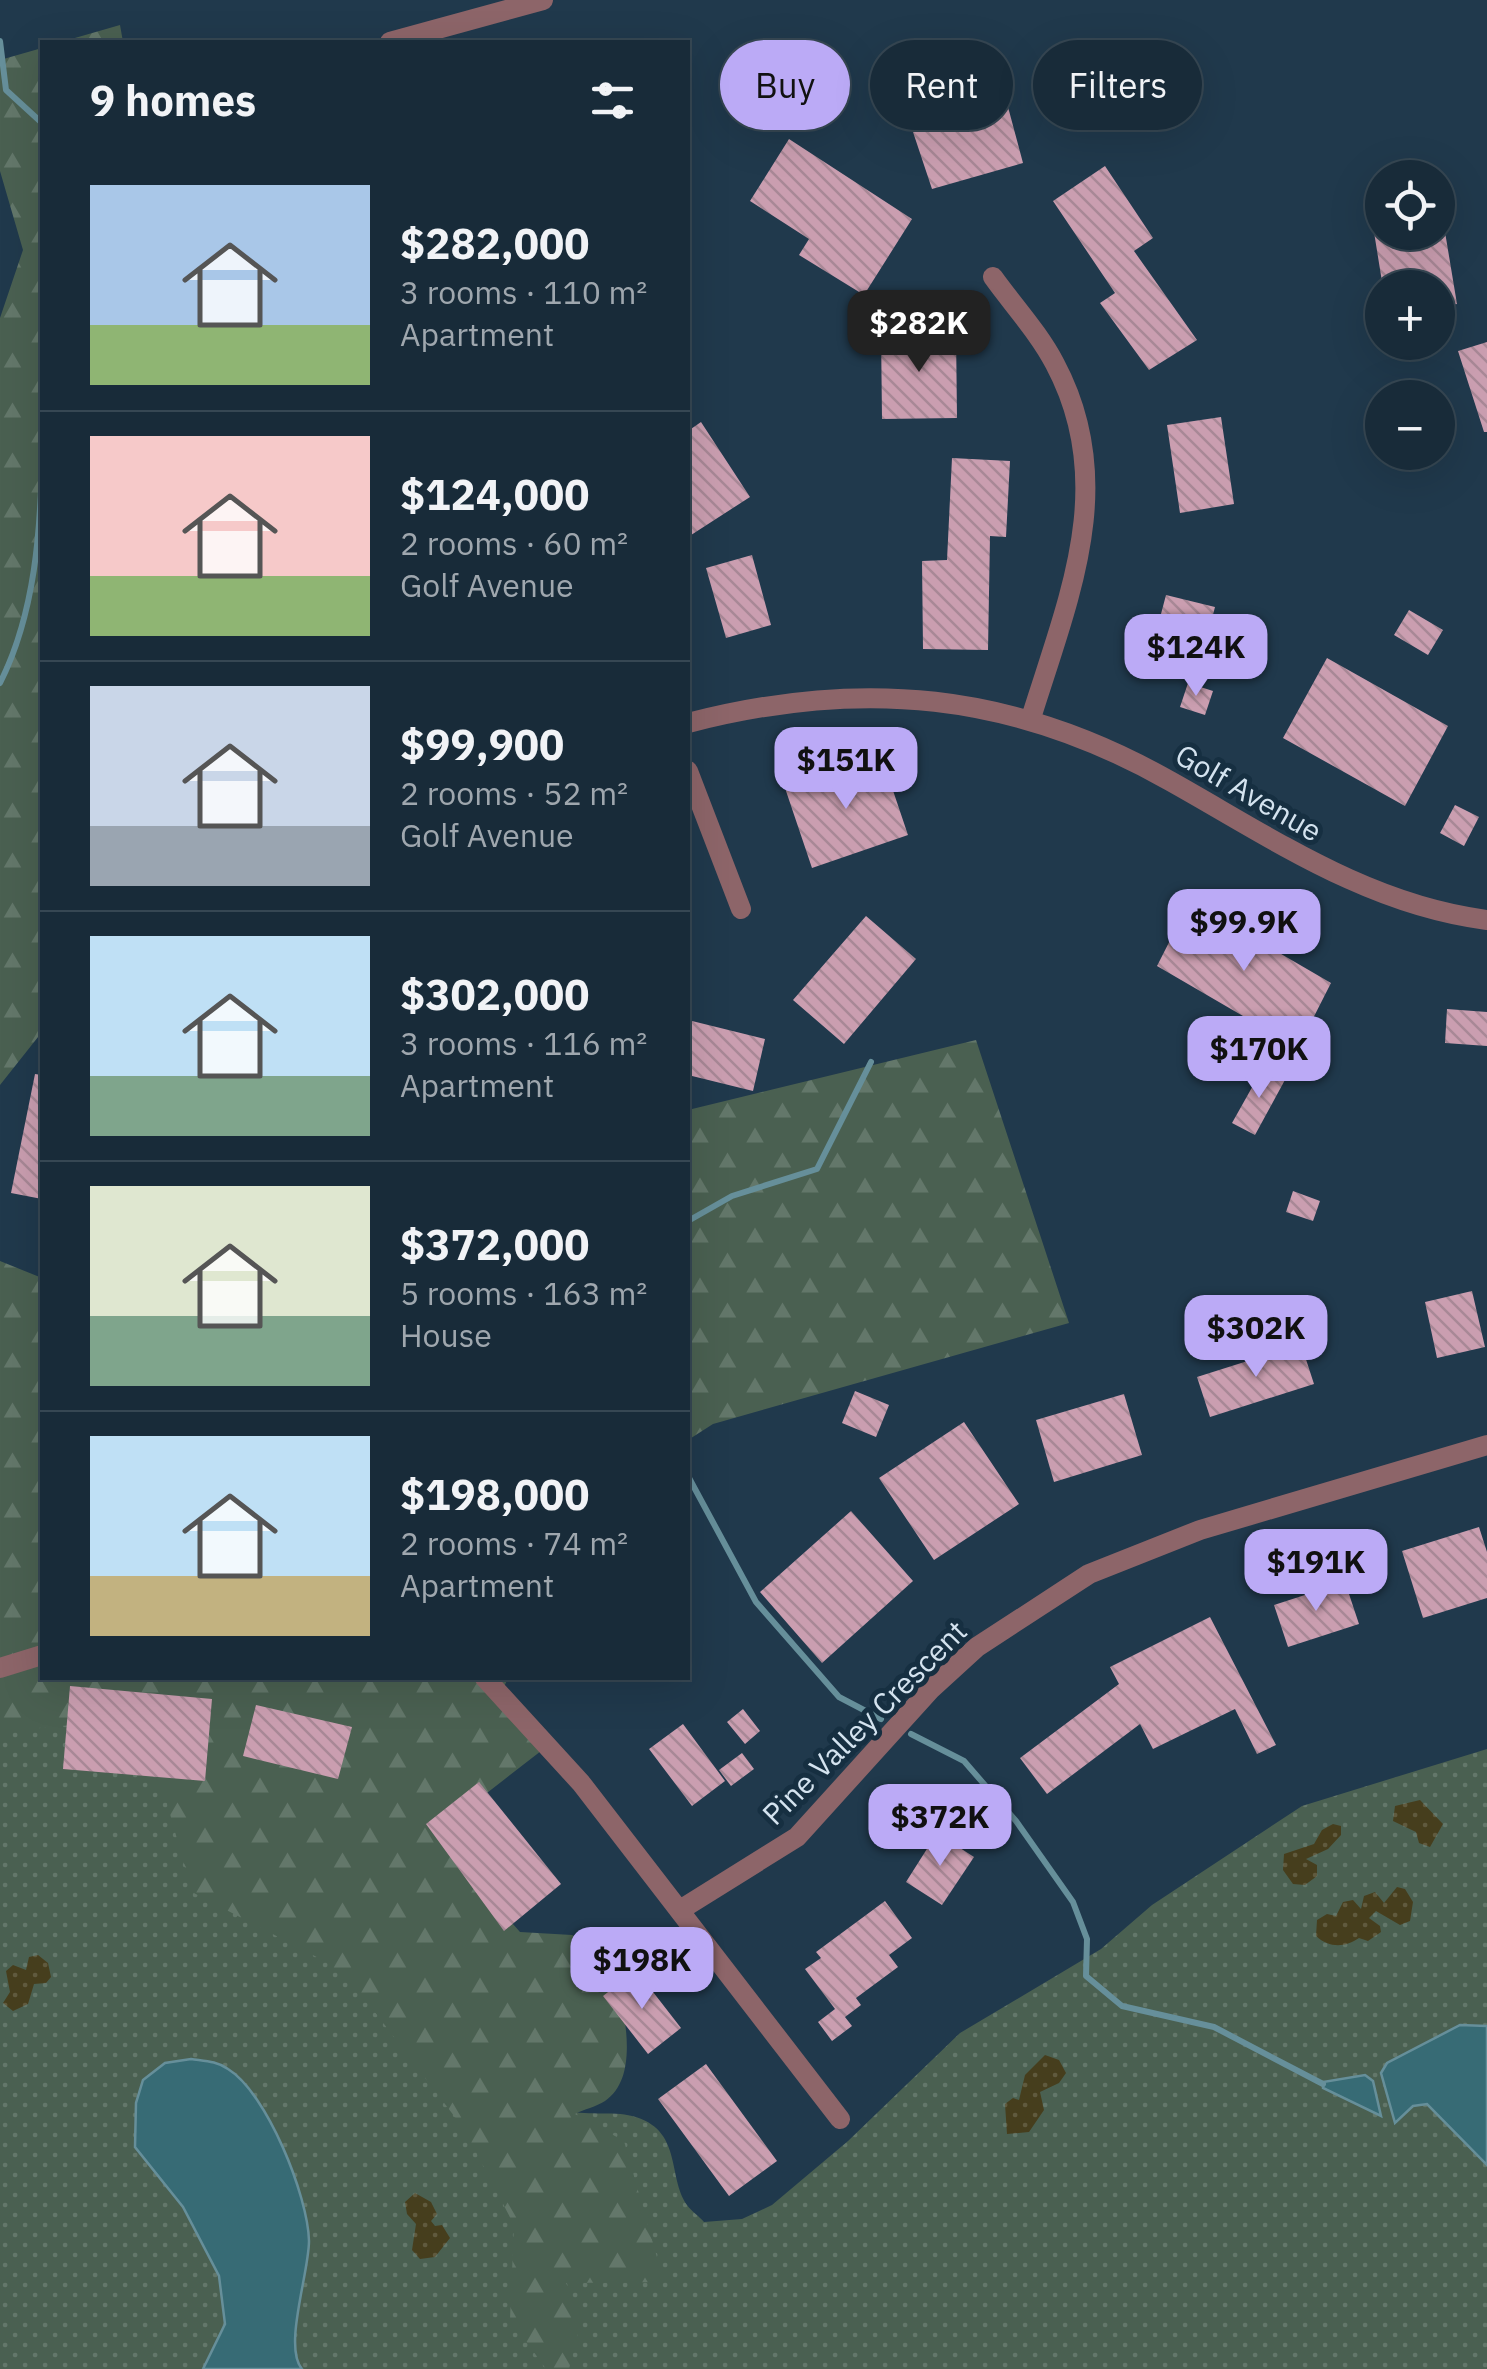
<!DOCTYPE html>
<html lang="en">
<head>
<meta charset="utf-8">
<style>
  :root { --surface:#182b39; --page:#253744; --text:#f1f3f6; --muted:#9fa7ae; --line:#364753; --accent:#bbaaf6 }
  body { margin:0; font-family:"IBM Plex Sans",sans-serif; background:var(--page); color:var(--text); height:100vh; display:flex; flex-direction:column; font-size:38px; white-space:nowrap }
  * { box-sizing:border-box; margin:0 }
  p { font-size:32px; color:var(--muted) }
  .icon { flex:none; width:55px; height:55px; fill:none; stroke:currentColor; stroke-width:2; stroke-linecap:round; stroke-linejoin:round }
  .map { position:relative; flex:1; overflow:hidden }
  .drawer { position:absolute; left:40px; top:40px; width:650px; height:1640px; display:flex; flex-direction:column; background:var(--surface); border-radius:0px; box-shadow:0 10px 40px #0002,0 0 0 2px var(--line) }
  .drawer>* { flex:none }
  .top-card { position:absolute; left:720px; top:40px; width:615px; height:90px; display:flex; gap:20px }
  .fabs { position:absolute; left:1365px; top:160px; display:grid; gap:20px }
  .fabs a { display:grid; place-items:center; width:90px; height:90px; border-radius:50%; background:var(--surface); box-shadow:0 10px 40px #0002,0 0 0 2px var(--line); font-size:50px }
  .price { position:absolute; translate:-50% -85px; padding:0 22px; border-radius:20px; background:var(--accent); color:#111; font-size:32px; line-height:65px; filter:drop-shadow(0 2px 5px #0008) }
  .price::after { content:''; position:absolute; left:50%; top:60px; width:30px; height:22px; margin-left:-15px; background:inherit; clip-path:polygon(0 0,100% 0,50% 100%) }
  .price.current { background:#222; color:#fff }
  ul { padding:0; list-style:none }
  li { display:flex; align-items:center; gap:30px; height:250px; padding:0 50px }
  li+li { border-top:2px solid var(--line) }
  li span { display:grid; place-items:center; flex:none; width:280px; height:200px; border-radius:0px; color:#555 }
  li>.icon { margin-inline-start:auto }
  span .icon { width:120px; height:120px; fill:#fffc; stroke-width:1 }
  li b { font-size:42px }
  h2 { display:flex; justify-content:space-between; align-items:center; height:120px; padding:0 50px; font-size:42px }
  .chip { padding:0 35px; border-radius:45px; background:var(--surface); box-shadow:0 10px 40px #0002,0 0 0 2px var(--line); font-size:35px; line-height:90px }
  .chip.current { background:var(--accent); color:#111 }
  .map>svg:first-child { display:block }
  .grass { fill:url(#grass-dots) }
  .forest { fill:url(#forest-firs) }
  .sand { fill:url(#sand-dots) }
  .water { fill:#376b75; stroke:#668f9a; stroke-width:2.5 }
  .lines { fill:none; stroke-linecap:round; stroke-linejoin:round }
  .stream { stroke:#668f9a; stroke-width:6 }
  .building { fill:url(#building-back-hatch) }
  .street { stroke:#8d6569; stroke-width:20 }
  .labels { text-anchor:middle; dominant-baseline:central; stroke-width:10; stroke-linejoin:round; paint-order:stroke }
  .street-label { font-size:30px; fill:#d4e3ef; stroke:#162f41 }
</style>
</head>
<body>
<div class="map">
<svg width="1487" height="2369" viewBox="0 0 1487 2369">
  <defs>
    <pattern id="grass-dots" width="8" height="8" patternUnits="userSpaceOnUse" patternTransform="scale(2.5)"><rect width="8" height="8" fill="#4a6051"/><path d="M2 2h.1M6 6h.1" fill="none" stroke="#63776a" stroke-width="1.8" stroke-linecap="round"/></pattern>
    <pattern id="forest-firs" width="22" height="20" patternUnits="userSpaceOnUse" patternTransform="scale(2.5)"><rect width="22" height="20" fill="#4a6051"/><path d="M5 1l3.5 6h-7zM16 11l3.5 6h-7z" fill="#63776a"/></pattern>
    <pattern id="sand-dots" width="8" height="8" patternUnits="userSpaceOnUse" patternTransform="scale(2.5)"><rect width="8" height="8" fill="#463e1d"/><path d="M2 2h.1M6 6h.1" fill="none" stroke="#605a3e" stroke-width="1.8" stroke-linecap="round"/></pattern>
    <pattern id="building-back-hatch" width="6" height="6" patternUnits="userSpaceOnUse" patternTransform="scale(2.5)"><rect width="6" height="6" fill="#ca9eb0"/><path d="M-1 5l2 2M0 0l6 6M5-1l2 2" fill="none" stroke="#a88896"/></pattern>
  </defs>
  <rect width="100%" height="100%" fill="#20394c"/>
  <path class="grass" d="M99,1686L561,2110C585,2116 613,2111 632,2116C683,2129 667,2176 687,2205C691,2211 699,2216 704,2222L742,2219L772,2205L848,2141L960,2033L1101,1949L1152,1905L1302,1806L1487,1749V2369H0V1709Z"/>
  <path class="forest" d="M120,25L123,42H61Z
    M42,48V1032L0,1085V318L23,250L0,171V60Z
    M976,1040L1069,1323L713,1424L688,1440V1110Z
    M0,1261L42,1278V1678H508L504,1687L541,1751L474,1803L488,1896L520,1932L572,1935L613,1957C619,1995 645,2074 605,2101C596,2107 584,2109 575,2114L624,2141L664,2282L566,2283L582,2317L569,2369H546L510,2319L514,2225L464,2129L365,1999L330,1964L192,1892L143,1718L0,1732Z"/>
  <path class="sand" d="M1420,1800L1443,1824L1430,1847L1419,1843L1416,1832L1393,1821L1395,1806Z
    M1333,1824L1341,1826V1835L1328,1849L1306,1859L1317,1865V1876L1305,1885L1293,1884L1283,1870L1284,1854L1314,1844L1322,1830Z
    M1397,1887L1405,1889L1413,1902L1410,1921L1400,1925L1376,1911L1369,1918L1380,1926L1381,1932L1368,1941L1359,1938C1346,1947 1330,1949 1316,1936L1317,1920L1327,1914L1336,1916L1343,1902L1353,1900L1361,1909L1364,1896L1375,1892L1384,1903Z
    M38,1955L48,1963L51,1977L46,1983L34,1984L28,2004L13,2011L3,2003L10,1992L6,1971L13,1965L26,1970L29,1957Z
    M1045,2055L1059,2060L1066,2073L1059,2083L1040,2092L1044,2110L1029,2132L1007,2134L1005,2104L1013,2098L1019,2100L1025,2075Z
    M415,2193L431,2202L437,2214L431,2221L435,2226L442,2225L450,2238L435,2257L420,2259L412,2250L416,2224L407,2214L405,2202Z"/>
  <path class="water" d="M1460,2025L1487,2026V2165L1427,2104L1413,2106L1395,2123L1381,2073L1387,2063Z
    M191,2059C204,2061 217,2061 228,2069C267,2093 308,2196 309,2241C309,2273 283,2347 302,2369H203L225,2324L219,2276L183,2207L135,2147L136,2103L143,2080L165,2063Z
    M1365,2075L1373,2081L1381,2116L1323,2088V2082Z"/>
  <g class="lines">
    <path class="stream" d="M0,41L6,90L42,123
      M0,683C35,614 41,529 42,453
      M688,1221L732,1196L817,1169L871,1062
      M688,1476L756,1602L839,1697L881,1719
      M911,1734L964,1761L1016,1821L1073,1902L1087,1939L1086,1976L1122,2006L1214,2027L1323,2084"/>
  </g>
  <path class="building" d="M1008,107L1023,163L932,189L913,132Z
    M789,139L912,219L864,295L799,255L809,239L750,201Z
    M1105,166L1153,238L1134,251L1197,340L1149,370L1100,303L1115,293L1053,201Z
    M1374,232H1445L1457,304L1438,307V288H1383Z
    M881,331H956L957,418L882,419Z
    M1487,342V432H1484L1458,351Z
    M1221,417L1234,504L1180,513L1167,425Z
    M701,422L750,497L688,537V431Z
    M952,458L1010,461L1006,537L990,536L988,650L923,649L922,561L947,560Z
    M752,555L771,625L726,638L706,568Z
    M1166,595L1215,607L1196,680L1147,667Z
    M1409,610L1443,630L1428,655L1394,635Z
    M1327,658L1448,726L1405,806L1283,738Z
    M1188,683L1213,691L1205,715L1180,707Z
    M881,755L908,835L812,868L785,788Z
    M1455,805L1479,817L1464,846L1440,833Z
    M1190,901L1331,983L1298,1048L1157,966Z
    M866,916L916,959L844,1044L793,1000Z
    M1447,1009L1487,1012V1046L1445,1043Z
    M688,1020L765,1039L753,1091L688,1075Z
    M1264,1066L1286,1078L1255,1135L1232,1123Z
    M35,1074L42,1075V1199L11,1193Z
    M1293,1191L1320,1201L1313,1221L1286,1212Z
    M1472,1291L1485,1347L1437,1358L1425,1302Z
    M1301,1344L1314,1384L1210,1417L1197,1377Z
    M855,1391L889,1405L876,1437L842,1423Z
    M1124,1394L1142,1455L1054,1482L1036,1420Z
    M964,1422L1019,1504L934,1560L879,1478Z
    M851,1511L913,1581L822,1663L760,1592Z
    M1479,1527L1487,1552V1598L1423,1618L1402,1551Z
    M1345,1582L1359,1624L1288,1647L1274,1605Z
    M1210,1617L1276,1745L1257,1754L1235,1709L1153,1749L1140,1724L1047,1794L1020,1758L1119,1684L1110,1667Z
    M70,1686L212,1699L205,1781L63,1769Z
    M256,1705L352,1727L338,1779L243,1756Z
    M743,1709L760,1731L745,1744L727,1722Z
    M683,1724L725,1781L692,1806L649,1749Z
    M742,1753L754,1769L731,1786L719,1770Z
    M479,1782L561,1884L504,1931L426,1824Z
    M937,1833L974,1857L942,1905L906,1882Z
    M885,1901L912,1938L889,1955L898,1967L856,1998L861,2005L845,2017L852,2026L832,2041L818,2022L835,2009L805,1969L821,1958L816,1952Z
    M636,1970L681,2028L648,2054L603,1996Z
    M706,2064L777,2161L729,2196L658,2099Z"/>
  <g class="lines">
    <path class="street" d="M390,42L543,0
      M993,277C1013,305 1039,333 1055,364C1119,484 1068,599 1031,718
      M688,723C861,678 1013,692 1170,781C1272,838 1368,905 1487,920
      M688,771L741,909
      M0,1668L42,1655
      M485,1678L581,1783L840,2119
      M680,1910L797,1837L931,1689L977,1647L1089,1574L1200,1530L1487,1445"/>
  </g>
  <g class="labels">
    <g class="street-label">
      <text transform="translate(1249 792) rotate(30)">Golf Avenue</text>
      <text transform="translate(864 1722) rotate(-45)">Pine Valley Crescent</text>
    </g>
  </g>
</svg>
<div class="fabs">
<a><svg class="icon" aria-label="locate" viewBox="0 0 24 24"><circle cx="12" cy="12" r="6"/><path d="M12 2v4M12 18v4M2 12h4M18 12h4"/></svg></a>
<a>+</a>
<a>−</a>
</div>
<b class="price current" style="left:919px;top:375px">$282K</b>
<b class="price" style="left:1196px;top:699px">$124K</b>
<b class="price" style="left:846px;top:812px">$151K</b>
<b class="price" style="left:1244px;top:974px">$99.9K</b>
<b class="price" style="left:1259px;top:1101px">$170K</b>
<b class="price" style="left:1256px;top:1380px">$302K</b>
<b class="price" style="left:1316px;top:1614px">$191K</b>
<b class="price" style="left:940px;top:1869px">$372K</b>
<b class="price" style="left:642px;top:2012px">$198K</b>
<div class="top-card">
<a class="chip current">Buy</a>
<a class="chip">Rent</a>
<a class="chip">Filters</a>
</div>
<section class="drawer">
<h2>9 homes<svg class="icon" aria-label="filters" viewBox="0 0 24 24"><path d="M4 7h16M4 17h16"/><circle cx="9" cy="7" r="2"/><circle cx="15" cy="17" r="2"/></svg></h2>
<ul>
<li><span style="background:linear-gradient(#a9c7e8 70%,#8fb573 0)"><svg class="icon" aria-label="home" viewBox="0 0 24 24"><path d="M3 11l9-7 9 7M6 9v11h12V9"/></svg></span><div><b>$282,000</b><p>3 rooms · 110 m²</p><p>Apartment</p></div></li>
<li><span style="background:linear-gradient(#f6c9c9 70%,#8fb573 0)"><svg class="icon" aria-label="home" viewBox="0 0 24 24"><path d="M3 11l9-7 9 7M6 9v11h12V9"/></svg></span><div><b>$124,000</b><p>2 rooms · 60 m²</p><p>Golf Avenue</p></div></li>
<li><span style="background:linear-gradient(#c9d6e8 70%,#9aa5b1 0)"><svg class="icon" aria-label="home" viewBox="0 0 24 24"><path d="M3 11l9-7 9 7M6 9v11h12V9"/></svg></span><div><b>$99,900</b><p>2 rooms · 52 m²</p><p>Golf Avenue</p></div></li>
<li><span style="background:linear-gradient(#bfe0f5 70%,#7fa58c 0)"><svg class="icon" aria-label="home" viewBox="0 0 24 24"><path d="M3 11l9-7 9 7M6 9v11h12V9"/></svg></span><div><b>$302,000</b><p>3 rooms · 116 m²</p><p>Apartment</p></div></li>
<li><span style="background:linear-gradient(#dfe7d0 65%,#7fa58c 0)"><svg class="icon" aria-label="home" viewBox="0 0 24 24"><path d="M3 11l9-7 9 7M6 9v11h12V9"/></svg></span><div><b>$372,000</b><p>5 rooms · 163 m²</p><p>House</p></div></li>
<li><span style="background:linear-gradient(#bfe0f5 70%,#c2b280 0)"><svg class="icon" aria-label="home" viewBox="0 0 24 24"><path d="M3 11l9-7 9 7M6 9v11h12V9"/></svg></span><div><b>$198,000</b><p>2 rooms · 74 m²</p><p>Apartment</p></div></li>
</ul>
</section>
</div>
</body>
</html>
